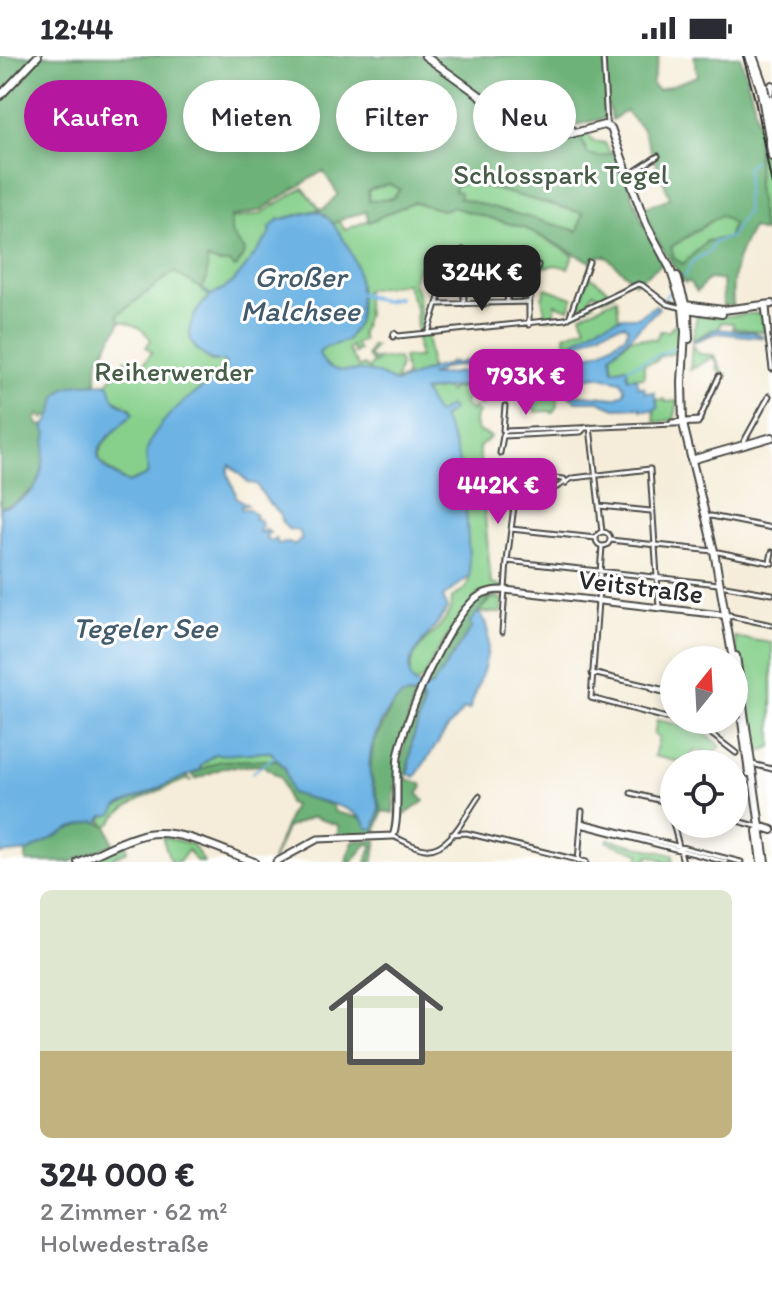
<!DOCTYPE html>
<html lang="de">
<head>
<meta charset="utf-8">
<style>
  :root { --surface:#fff; --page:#f2f2f3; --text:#2b2b33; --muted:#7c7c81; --line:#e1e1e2; --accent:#b5179e }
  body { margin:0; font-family:Itim,sans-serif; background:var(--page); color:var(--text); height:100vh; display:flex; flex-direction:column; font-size:30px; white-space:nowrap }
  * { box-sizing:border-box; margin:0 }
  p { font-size:26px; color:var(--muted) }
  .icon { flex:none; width:44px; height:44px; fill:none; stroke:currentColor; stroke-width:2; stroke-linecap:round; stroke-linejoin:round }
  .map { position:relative; height:806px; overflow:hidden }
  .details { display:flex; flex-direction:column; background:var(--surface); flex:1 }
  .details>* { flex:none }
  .hud { position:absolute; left:24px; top:24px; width:724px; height:72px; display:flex; gap:16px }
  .needle { width:52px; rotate:18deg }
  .buttons { position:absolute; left:660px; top:590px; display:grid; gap:16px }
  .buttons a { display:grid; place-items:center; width:88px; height:88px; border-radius:50%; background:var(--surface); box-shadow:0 4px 12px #0003; font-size:40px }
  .price { position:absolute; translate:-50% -68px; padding:0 18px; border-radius:16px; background:var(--accent); color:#fff; font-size:26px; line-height:52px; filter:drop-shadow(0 2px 4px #0008) }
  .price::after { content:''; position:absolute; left:50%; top:48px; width:24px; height:18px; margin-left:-12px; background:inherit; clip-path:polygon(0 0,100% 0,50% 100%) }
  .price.active { background:#222; color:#fff }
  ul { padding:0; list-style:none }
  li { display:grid; align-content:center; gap:16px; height:424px; padding:0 40px }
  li+li { border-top:2px solid var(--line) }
  li span { display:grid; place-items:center; height:248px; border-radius:12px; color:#555 }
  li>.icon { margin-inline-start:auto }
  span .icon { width:144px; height:144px; fill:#fffc; stroke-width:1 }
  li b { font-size:34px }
  .chip { padding:0 28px; border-radius:36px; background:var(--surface); box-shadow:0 4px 12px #0003; font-size:28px; line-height:72px }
  .chip.active { background:var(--accent); color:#fff }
  .status { display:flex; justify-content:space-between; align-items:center; height:56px; padding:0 40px; background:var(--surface); direction:ltr }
  .status svg { height:22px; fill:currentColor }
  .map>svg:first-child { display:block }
  .green { fill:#87d08c; stroke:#597e5c; stroke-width:2 }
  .forest { fill:#6db278; stroke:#4c6e52; stroke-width:2; fill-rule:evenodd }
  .water { fill:#6db4e4; stroke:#4c7088; stroke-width:2; fill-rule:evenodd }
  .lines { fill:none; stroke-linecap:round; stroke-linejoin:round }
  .stream { stroke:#6db4e4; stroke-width:2 }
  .canal { stroke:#6db4e4; stroke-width:4 }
  .minor-casing { stroke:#494845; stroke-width:7 }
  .tertiary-casing { stroke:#494845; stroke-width:9 }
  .secondary-casing { stroke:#494845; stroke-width:10 }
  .motorway-casing { stroke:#494845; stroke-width:14 }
  .minor { stroke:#fff; stroke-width:3 }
  .tertiary { stroke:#fff; stroke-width:5 }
  .secondary { stroke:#fff; stroke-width:6 }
  .motorway { stroke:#fff; stroke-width:10 }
  .tram { stroke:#2b2b2b; stroke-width:2 }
  .motorway-bridge-casing { stroke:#494845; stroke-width:14; stroke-linecap:butt }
  .motorway-bridge { stroke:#fff; stroke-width:10 }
  .labels { text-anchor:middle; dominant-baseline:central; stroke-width:6; stroke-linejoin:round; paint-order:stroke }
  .park-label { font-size:28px; fill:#475d48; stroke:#fff }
  .street-label { font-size:28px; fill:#2b2b2b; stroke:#fff }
  .water-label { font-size:30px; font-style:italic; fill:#425b6c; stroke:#fff }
</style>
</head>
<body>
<div class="status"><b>12:44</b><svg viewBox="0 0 49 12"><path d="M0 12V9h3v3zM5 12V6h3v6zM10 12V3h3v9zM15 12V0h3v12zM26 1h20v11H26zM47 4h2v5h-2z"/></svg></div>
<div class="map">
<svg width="772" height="806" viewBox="0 0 772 806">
  <rect width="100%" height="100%" fill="#fff"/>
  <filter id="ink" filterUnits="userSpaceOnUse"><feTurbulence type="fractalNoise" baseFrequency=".0125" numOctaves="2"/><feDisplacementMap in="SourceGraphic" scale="16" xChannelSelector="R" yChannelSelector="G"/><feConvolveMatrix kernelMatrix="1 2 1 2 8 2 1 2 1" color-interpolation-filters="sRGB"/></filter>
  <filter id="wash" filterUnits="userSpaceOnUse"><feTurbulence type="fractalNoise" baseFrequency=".006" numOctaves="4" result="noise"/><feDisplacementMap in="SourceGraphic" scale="32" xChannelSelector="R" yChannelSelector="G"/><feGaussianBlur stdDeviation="1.8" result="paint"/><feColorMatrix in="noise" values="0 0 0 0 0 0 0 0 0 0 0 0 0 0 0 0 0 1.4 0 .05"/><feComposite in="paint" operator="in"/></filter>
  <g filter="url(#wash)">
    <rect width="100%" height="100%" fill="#f5edd9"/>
    <path class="green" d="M589,78L592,85L605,87L610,97H614L600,101L587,98L580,80Z
      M761,84L772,140V174L763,176L757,130L758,85Z
      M438,123L455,129L464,125L583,157L578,176L459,142L454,133L436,128Z
      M389,128L401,133L393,142L369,146L368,134Z
      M303,132L320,153L278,164L270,172L271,177C258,193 248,210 234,225C228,232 219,234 212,239L202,235L210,240C189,260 191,265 195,292L211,305H223L226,309L224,315L209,329L196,336L147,419L129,427L125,425C105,411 87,404 109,381C115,374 123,365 132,359V353C125,348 118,348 113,342C109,335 113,333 107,327L126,303L140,313L152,296L146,291L151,284C145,274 132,266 120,265L118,259L174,216L202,233L207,222V203C221,208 237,210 245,195L231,177L230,163L260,158Z
      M413,146L442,154L452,151L525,172L573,199L568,212L556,209L545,211L526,203L463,191L462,209L435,213L432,205L426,203L424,213L418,211L413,226L418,238L422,274L417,275L416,253L406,227L365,234L367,259L361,278L363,284L355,288L359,294L354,297L351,290L348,294L359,312L363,309L369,313L371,308L377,305L373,307L367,300L371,290H375L368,300L372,303L398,302L400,309L396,325L406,321L403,301H419L417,280L428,279L430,313L397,327C389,324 380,318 371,316C353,312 326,322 319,297L324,292L346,285L360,234L352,200L333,168L338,164L345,174Z
      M721,159L733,168L728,182L707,185L683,208L674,202L670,192Z
      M590,220L614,238L603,243L594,236L589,243L594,247L585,252L579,246Z
      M546,232L573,242L569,253L555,248V262L546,263L542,241Z
      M617,242L619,264L600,269L566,291L565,279L586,271L581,259Z
      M761,257L765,276L733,272V267L721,266L719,273H713L692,285L697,259L715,261Z
      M680,262V296L658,301L657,305L644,308V321L628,322L627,311L613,314L611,299L631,282L656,283L660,275H669Z
      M692,289L700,298L714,299L723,318L717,313V308L713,301L690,314Z
      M479,330L485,333V341H481L482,350L477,345L481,337L474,335V339L467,342L464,348L471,355L474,351L479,357L476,358L475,368L478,375L491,381L479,391L491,528L502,530V532L478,538L437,595L422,625L419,624L416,630L410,625C404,585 452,576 452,542L466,532L470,520L458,401L422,336L446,332L449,337L451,333Z
      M533,335L534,341L547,335L556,338C560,347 558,350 552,357L550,355L535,356V353L527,350L526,336Z
      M664,343L665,346L678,345L674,364L655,366L654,354L657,352V344Z
      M535,422L564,424V427L546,436H535Z
      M492,542L502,543L501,557L478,556Z
      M734,581L772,587V691L755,697L745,632Z
      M657,664L700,674L721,690L715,696L693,695L688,708L654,700L659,682L654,679Z
      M250,695L271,696L277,704L220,705L200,714L201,709L215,698Z
      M187,720L192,725L188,723C168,731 120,748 112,767L107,770L102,765L103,760L118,750Z
      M162,781L192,788L204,806H197L188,794L180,805L171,806Z
      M608,783L673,799V806H662L663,804L649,799L646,806H638L640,797L607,786Z
      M126,789L127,795L113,801L114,805L121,803L122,806H86Z"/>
    <path class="forest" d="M0,0H659L652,29L658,34L698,20L694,0H740L753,43L761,84L758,85L757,130L763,176L752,172C736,200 731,218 733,250H723L722,224L708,223L697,236L689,225L685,227L655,181L643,152L670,142L642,72L625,55L612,64L608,49L604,50L605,61L603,63C579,66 559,80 535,69L532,73L554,84L580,80L588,98L600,101L617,96L644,170L665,206L635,227L606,200H599L595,208L525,172L452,151L442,154L413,146L369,166L366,156L346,161L333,168L316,155L325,152L338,138L323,115L261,154L231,161V177L245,195L237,211L235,212L230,207H219L207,203V222L202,233L174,216L118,258L120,265L119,269L98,305L96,327L65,332L59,338L50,362L47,359L44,363L40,359L36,363L40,370L45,369L47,377L42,422L38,429L13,448L0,451ZM464,125L583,157L578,175L459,142L460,136L454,135L456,128L462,129ZM389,128L400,133L393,142L369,145L368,134ZM721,159L733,168L728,182L707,185L683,208L674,202L671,191Z
      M503,537L502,539L491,540L470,567L472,571L433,630L424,633C432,611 461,557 478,544C486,538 493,537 503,537Z
      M415,639L397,701L393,757L383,755L377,773L380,779L338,780V769L312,761L286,772L272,805L293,749L288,747L281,722L263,709L225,711L196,723L192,718L220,705L277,704L285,712L291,737L332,749L335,756L365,763L366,767L380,756L381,752L370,717L373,688L393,648L402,640Z
      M420,641L423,650L412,686L406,723L421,727L423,731L418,738L424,745L402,761L397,758C398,717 403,679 420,641Z
      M95,765L107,770L113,788L70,806H26V795L71,772Z
      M377,784L373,806H366L373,789L367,788L352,806H346L353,785Z"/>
    <path class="water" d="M316,155C332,158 354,198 357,214C360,230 361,248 358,264C356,272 350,279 346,285L324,292L319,297C327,322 353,312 372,316C380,318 389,324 397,327L433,312L450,308V306L452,308L454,305L456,308L468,304L469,306L493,304L496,299V303L551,296L571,288L600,269L623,261H638L656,249L659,252L611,299L613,314L627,311L628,322L637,321L638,331H644L645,337L654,336L658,351L654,354H641L640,351L615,352L599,345H576L570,341L561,328L551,323L484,327L423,335L437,358L449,350L453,354L442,362C469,408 466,468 470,520L443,541L447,553C436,575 384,615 424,633L432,630L472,571L469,567L478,556C502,578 478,630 469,654L464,653L447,673L415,721L408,718L412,686L423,650V643L413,639L402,640C382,656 366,692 370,719C375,747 385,742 374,773L367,772C362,749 312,745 291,737L285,712L271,696C253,695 233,700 215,698L201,709L200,714L118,750L112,759L103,760L98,767L95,765L71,772L29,795L0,798V451C9,451 16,447 24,442C47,425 42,402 47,377L44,372L53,357L56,341L65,332L79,328L107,327C113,333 110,342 118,347C125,351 128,349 133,357C109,385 70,398 129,427L147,419C149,411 145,402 147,394C154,370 179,348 198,335C209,328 221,321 226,309L223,305C211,305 208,303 200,296C179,278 194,255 210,241L202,233L212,239C219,234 228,232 234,225C247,210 258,194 271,177L270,172L278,164ZM625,268L628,272L626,279L601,295L583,301L429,320L444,312L561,296C584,287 600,272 625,268ZM596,320L621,325L625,332L624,337L615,342L572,338L569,329L572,324ZM230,409L249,427L256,428L268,446L281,459L282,466L288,473L299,475L302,483L293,489L290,487L278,488L276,483L272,485L267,483L266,478L270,477L266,473L262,477L259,475L262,469L260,464L254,463L256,460L249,453H241V450L247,449L236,441C236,430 223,419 230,409Z
      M716,273L753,276L766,282L717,277L692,286Z"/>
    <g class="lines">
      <path class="stream" d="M684,220L694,204L709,196L714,186L730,181L746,157L747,112L754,104
        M664,242L672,233
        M627,312L680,290
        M252,717L275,700"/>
      <path class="canal" d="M360,238L382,245L398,242"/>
    </g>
  </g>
  <g filter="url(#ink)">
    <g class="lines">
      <g class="minor-casing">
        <path id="minor" d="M603,0L607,69
          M629,119L658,100
          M463,194L464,248
          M507,246L512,202
          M438,248L529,246
          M485,248L487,196
          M767,249L769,277
          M764,250L772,313
          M569,262L589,206
          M529,269V246L538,209
          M428,277L440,238L437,212
          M393,281L394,277L398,280L565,263L638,228L642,229L667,248L683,252
          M672,366L700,364
          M590,371L602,476
          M503,374L505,350
          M503,380L505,375L698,367L719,320
          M504,380L581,376L586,371
          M742,389L769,340
          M500,397L503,380
          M534,437L535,421
          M516,438L548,436L573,422L650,413L659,551
          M599,450L651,455
          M705,461L711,460L772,472
          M511,473L596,482
          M596 483a7 7 0 1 1 14 0a7 7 0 1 1-14 0Z
          M610,484L713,495
          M602,490L591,642L674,664
          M718,496L772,507
          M507,505L718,528
          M770,506L772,496
          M725,530L772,538
          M730,560L772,569
          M502,576L507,505L518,419L564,423L566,427
          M592,617L674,636
          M652,633L674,639
          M734,641L742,640
          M674,664L702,671L736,697
          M752,708L772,713
          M671,729L672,763L683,806
          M631,737L674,748
          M734,764L756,770
          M581,766L741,806
          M581,769L726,806
          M452,778L466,777L586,806
          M395,781C404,785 415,792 425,793C450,796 467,756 479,740
          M578,806L582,755"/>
      </g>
      <g class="tertiary-casing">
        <path id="tertiary" d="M276,806L318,783L393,780C400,763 395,723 398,701C404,663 447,566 476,542C485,535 494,534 505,534L730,560"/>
      </g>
      <g class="secondary-casing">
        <path id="secondary" d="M425,0L482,41L552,80L571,78L604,69L611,72L646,168L670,212L683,252L685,276L682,326L683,368L714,495L733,604
          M772,29L769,38L772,56
          M0,40L38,0
          M547,75L572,74
          M769,84L772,101
          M677,220L688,258L689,283
          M685,249L723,254L772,248
          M686,253L722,258
          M691,404L772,381
          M736,600L765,806
          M742,665L749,717
          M759,770L772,774
          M757,775L761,806
          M78,806C100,797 123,783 147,778C179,772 224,795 254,806"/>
      </g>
      <g class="motorway-casing">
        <path id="motorway" d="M751,0L762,31
          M764,41L772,87"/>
      </g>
      <use href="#minor" class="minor"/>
      <use href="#tertiary" class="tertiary"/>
      <use href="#secondary" class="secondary"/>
      <use href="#motorway" class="motorway"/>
      <path class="tram" d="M743,0L755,44L772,129"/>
      <g class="motorway-bridge-casing">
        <path id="motorway-bridge" d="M762,31L764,41"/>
      </g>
      <use href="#motorway-bridge" class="motorway-bridge"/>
    </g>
  </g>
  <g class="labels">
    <g class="park-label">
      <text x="561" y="118">Schlosspark Tegel</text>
      <text x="174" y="315">Reiherwerder</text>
    </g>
    <g class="street-label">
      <text transform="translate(641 530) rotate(7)">Veitstraße</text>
    </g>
    <g class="water-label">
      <text x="300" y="220">Großer<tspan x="300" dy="34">Malchsee</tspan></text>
      <text x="145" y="571">Tegeler See</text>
    </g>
  </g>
</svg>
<div class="buttons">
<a><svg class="needle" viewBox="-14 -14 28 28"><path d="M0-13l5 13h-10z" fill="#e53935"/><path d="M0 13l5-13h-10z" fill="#7c7c81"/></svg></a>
<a><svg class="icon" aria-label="locate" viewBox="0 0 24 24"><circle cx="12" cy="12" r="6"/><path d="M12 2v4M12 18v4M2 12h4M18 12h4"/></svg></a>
</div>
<b class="price active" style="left:482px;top:257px">324K €</b>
<b class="price" style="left:526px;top:361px">793K €</b>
<b class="price" style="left:498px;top:470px">442K €</b>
<div class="hud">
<a class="chip active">Kaufen</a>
<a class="chip">Mieten</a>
<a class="chip">Filter</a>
<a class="chip">Neu</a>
</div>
</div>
<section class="details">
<ul>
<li><span style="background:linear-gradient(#dfe7d0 65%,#c2b280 0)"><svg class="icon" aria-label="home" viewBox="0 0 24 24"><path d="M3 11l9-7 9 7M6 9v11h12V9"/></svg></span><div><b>324 000 €</b><p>2 Zimmer · 62 m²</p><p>Holwedestraße</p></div></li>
</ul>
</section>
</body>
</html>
